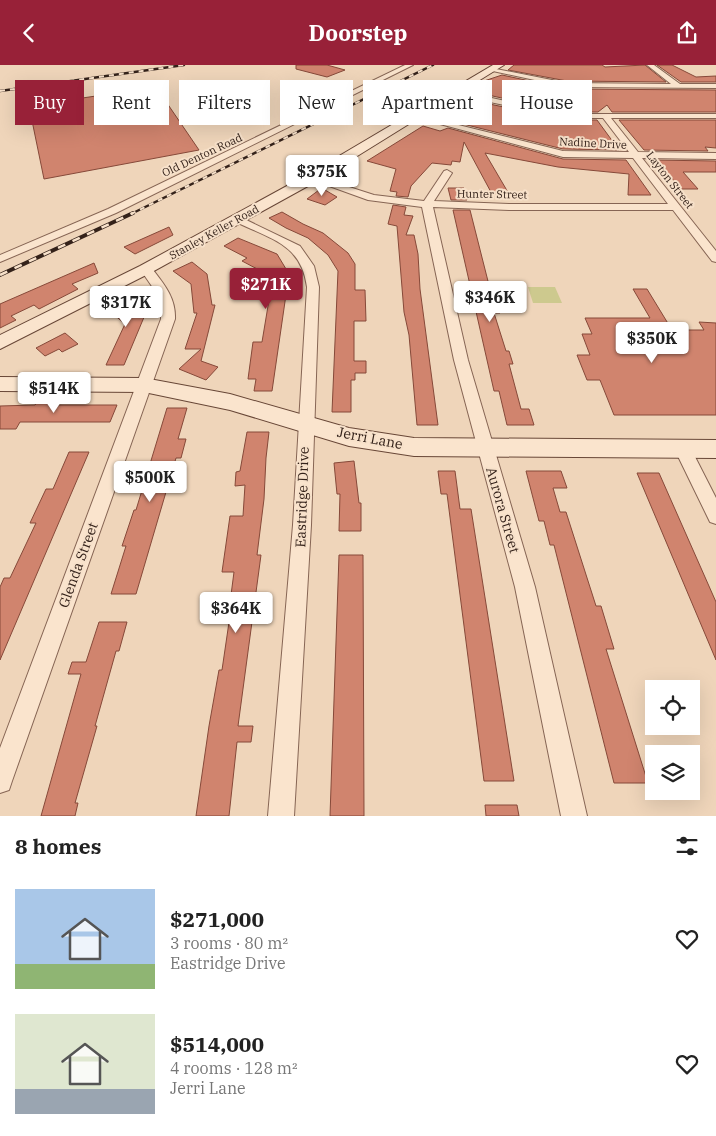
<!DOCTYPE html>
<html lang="en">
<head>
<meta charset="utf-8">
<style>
  :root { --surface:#fff; --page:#f2f2f2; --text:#222; --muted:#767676; --accent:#982138 }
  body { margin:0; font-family:"IBM Plex Serif",serif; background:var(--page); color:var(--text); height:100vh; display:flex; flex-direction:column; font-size:19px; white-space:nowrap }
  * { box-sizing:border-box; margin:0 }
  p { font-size:16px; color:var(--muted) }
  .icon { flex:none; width:28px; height:28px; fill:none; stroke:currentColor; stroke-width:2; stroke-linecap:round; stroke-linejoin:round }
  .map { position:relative; height:751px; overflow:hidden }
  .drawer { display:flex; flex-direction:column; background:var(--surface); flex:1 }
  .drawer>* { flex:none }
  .guide { position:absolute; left:15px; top:15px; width:686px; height:45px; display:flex; gap:10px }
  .tools { position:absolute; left:645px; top:615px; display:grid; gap:10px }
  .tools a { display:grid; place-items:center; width:55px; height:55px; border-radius:0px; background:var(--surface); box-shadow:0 5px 20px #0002; font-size:25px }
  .price { position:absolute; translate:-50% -42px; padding:0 11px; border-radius:5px; background:#fff; color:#222; font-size:16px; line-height:32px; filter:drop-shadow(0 1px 2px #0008) }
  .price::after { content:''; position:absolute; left:50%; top:30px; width:15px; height:11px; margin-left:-8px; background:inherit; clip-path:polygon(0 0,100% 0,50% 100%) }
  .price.on { background:var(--accent); color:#fff }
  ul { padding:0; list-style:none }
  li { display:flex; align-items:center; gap:15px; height:125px; padding:0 15px }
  li span { display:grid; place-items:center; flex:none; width:140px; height:100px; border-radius:0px; color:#555 }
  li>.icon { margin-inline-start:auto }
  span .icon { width:60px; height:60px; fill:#fffc; stroke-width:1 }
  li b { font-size:21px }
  h2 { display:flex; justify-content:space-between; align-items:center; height:60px; padding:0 15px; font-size:21px }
  .tag { padding:0 18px; border-radius:0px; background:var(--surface); box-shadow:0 5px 20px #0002; font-size:18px; line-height:45px }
  .tag.on { background:var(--accent); color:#fff }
  header { display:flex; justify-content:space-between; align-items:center; height:65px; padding:0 15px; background:var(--accent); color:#fff; font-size:22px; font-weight:800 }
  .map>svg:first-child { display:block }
  .green { fill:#cdc98e }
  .building { fill:#d0846e; stroke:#864939 }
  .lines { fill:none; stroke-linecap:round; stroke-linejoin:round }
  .street-casing { stroke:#866554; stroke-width:2 }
  .secondary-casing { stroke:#684737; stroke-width:2 }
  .street { fill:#fae4cd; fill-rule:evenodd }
  .secondary { fill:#fae4cd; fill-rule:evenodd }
  .rail-far1-casing { stroke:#34221a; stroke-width:2.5 }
  .rail-casing { stroke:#34221a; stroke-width:4 }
  .rail-far1 { stroke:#f7e1ca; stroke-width:2; stroke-dasharray:5; stroke-linecap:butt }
  .rail { stroke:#f7e1ca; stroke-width:2.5; stroke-dasharray:8; stroke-linecap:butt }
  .labels { text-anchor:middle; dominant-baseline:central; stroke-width:4; stroke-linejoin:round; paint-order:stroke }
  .far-street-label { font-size:11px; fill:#34221a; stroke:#f7e1ca }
  .street-label { font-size:14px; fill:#34221a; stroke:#f7e1ca }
</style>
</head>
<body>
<header><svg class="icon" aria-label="back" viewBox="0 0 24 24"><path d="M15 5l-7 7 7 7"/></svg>Doorstep<svg class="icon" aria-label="share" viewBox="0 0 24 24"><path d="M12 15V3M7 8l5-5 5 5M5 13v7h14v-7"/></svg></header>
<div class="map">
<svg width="716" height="751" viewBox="0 0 716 751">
  <rect width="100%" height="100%" fill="#efd5ba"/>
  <path class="green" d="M528,222H555L562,238H533Z"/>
  <path class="building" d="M296,0H327L345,5L327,12L296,4Z
    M514,0H602L605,2L645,0L666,17L567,16L508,5Z
    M657,0H672L696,12L716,11V17H681Z
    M502,10L567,24L716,25V47H612L607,40L598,47H565L470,26L484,16Z
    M156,22L199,85L44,114L29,41Z
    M461,33L565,55H597L619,85L563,84L455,57L471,43L452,39Z
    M619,55H716V83L705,82L708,86L644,85Z
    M423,61L440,66L448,63L563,94L626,95L651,130H628L629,109L558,102L485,88L509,129H492L464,77L460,97L452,96L451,100L432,98L411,121L408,132L396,131L397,127L390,126L396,104L367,96Z
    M652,95L716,96V107H683L698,124H681L668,109H663Z
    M448,123H464L467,135H451Z
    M319,125H325L337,132L325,140L307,134Z
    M393,140L406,142L404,150L413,151L406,170H414L418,189L420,224L438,360H417L409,270L404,247L397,161L388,159Z
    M453,145H470L492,232H496L500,248H494L506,286H509L513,299H509L521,344H529L534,360H507L499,326H494Z
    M282,147L303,159L323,168L348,188L355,199V225H365L366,256H354V296H366V308H355V315H351V347H332L338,206L328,190L308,173L286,163L269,153Z
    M169,162L173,170L135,189L124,182Z
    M238,173L277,189L289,209L272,326H254L256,314H248L253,277H262L270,229H267L268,224H258L261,206L242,196L247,193L224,181Z
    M192,197L207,209L212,240H215L201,296L218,302L206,315L179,304L201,284H185L197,248H194L191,219L173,206Z
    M94,198L98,208L72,219L78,224L39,244L34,240L11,251L16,255L0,263V239Z
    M633,224H647L672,265H704L699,257L716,258V350H614L600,315H587L577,290H590L582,269H592L585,253H650Z
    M128,231L147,245L124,300H106L125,259L105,242Z
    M65,268L78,279L62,287L59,284L45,291L36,283Z
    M38,336H52L50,340H117L110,357H20L16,364H0V341L35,340Z
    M167,343H187L178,374H186L181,393H176L136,529H111L126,481H122L134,445H136Z
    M247,367H269L266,393L264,434L257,490H261L238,661H253L251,677H237L229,751H196L209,661L219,605H222L233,530H231L234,507H222L230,451H243L245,420L235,421L236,407L240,406Z
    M69,387H89L0,595V522L4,513H10L36,458H30L46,424H53Z
    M354,396L359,438H361V466H339L340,429H337L334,398Z
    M438,406H455L460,444H471L514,716H484L447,429H441Z
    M526,406H561L567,423H553L560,447H566L596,541H601L614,584H606L648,718H614L554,480H550L544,456H539Z
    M637,408H659L716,537V595Z
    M339,490H363L364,751H330Z
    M99,557H127L119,586H116L95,661H97L75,738H78L75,751H41L81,609H68L72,597H86Z
    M485,740H517L519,751H486Z"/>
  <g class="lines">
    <g class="street-casing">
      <path id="street" d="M405,0H413L116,148L0,197V190L108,144Z
        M647,0H654L680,19H716V23L567,22L488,5L491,3L567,18L671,19Z
        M455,25L565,49H716V53H611L638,87L716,88V94L642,93L716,186V197L712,196L673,145H509L433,142L468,295L535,522L587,751H561L515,522L454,295L422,142L368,135L307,113L315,111L374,130L424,136L444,106L447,105L452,108L434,136L509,139H668L633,93L563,92L410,51L414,49L563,86L629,87L603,53H565L452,29L451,27Z
        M238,151L300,181L314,201L319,222L311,460L294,751H268L293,460L307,222C301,178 270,174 234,156L233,154Z
        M146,200L150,201C163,218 176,232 175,254L12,716L9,725L0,728V683L161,254L160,233L140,204Z
        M682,376L688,378L716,433V459L710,457L674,383L676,378Z"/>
    </g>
    <g class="secondary-casing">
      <path id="secondary" d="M493,0H504L317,116L152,207L0,284V270L140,201L307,110Z
        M0,312L144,313L230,329L349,363L414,373L716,375V393L414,391L349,381L230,345L144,327L0,326Z"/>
    </g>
    <use href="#street" class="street"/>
    <use href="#secondary" class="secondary"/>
    <g class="rail-far1-casing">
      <path id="rail-far1" d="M0,26L184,0
        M131,149L433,0"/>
    </g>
    <g class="rail-casing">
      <path id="rail" d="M0,210L133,148"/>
    </g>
    <use href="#rail-far1" class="rail-far1"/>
    <use href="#rail" class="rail"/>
  </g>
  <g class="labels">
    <g class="far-street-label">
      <text transform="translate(593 78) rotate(3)">Nadine Drive</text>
      <text transform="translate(202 90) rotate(-25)">Old Denton Road</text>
      <text transform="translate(670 115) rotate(52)">Layton Street</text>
      <text transform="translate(492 129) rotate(1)">Hunter Street</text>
      <text transform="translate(214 167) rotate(-29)">Stanley Keller Road</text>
    </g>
    <g class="street-label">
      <text transform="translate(370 373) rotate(11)">Jerri Lane</text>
      <text transform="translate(302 432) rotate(-88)">Eastridge Drive</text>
      <text transform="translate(503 445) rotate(74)">Aurora Street</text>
      <text transform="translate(78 500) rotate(-70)">Glenda Street</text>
    </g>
  </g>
</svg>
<div class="tools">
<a><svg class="icon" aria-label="locate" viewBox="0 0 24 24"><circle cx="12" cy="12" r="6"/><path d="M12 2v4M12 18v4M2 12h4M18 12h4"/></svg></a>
<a><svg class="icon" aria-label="layers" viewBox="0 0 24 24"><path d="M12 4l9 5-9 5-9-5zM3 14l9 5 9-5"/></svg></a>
</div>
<b class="price" style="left:322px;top:132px">$375K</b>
<b class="price on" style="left:266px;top:245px">$271K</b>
<b class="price" style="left:490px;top:258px">$346K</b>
<b class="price" style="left:126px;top:263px">$317K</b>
<b class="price" style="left:652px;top:299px">$350K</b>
<b class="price" style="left:54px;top:349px">$514K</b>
<b class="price" style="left:150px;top:438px">$500K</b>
<b class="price" style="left:236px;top:569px">$364K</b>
<div class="guide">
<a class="tag on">Buy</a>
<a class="tag">Rent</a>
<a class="tag">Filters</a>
<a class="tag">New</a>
<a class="tag">Apartment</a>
<a class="tag">House</a>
</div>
</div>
<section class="drawer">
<h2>8 homes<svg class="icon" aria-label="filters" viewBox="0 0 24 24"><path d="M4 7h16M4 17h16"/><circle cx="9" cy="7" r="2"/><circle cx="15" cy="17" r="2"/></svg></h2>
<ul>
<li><span style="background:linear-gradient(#a9c7e8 75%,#8fb573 0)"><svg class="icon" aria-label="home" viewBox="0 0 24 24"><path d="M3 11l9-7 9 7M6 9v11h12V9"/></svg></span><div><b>$271,000</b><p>3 rooms · 80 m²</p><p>Eastridge Drive</p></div><svg class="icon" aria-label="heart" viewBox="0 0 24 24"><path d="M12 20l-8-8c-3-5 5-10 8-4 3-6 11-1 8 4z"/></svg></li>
<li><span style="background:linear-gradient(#dfe7d0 75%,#9aa5b1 0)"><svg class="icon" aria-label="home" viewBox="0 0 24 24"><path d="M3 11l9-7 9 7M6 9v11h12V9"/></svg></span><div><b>$514,000</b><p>4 rooms · 128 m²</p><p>Jerri Lane</p></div><svg class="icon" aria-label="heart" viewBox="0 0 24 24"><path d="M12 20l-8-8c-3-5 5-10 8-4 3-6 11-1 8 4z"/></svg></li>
</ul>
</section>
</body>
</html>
